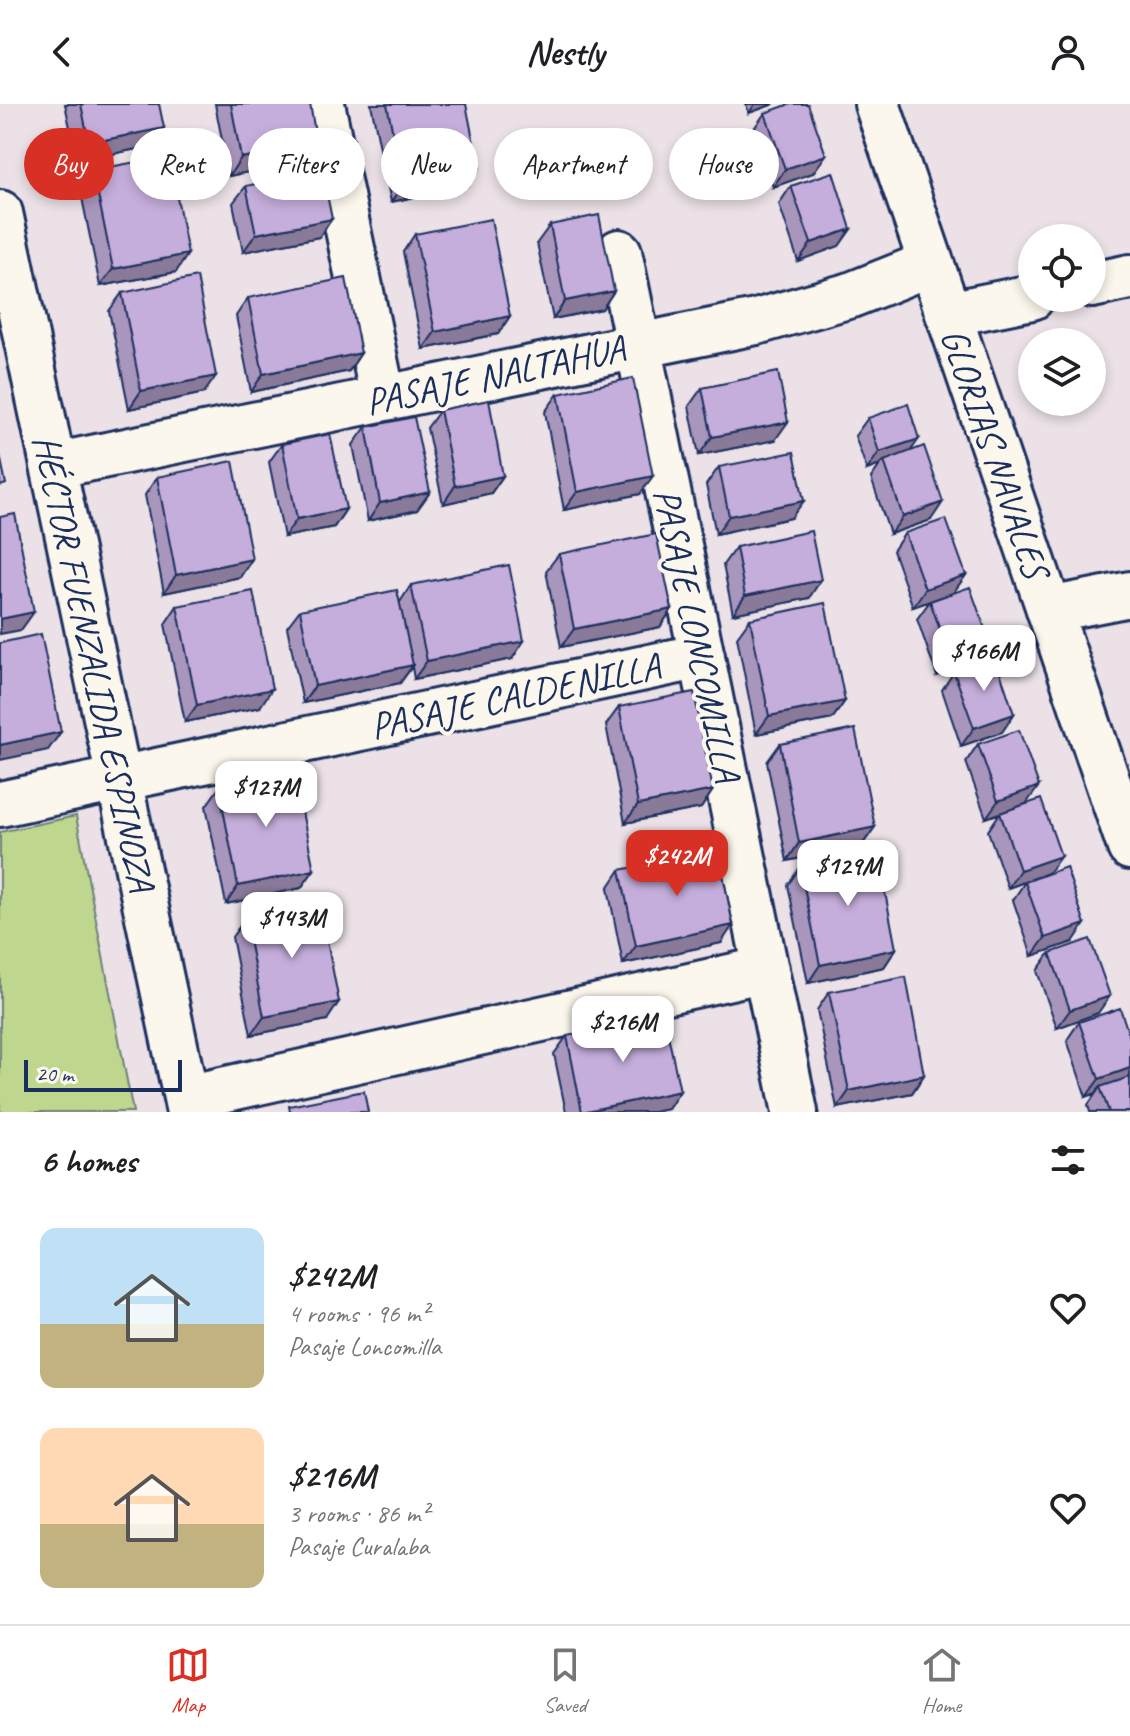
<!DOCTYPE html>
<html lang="en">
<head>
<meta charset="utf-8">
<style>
  :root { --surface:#fff; --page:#f6f6f6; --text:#202124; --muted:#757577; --line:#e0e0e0; --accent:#d93025 }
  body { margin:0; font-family:Caveat,sans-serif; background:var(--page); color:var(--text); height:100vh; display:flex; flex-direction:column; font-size:30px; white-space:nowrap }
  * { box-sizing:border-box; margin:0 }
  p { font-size:26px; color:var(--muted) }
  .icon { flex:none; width:44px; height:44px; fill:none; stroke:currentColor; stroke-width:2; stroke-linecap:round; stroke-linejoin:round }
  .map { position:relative; height:1008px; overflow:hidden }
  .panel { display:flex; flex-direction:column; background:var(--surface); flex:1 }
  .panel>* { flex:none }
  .top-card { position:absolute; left:24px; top:24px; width:1082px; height:72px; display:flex; gap:16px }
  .tools { position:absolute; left:1018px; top:120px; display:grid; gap:16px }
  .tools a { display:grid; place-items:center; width:88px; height:88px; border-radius:50%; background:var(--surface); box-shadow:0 4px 12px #0003; font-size:40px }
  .scale { position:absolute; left:24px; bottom:20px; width:158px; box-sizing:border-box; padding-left:8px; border:4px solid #1b2f5e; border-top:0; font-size:22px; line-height:28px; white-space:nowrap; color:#1b2f5e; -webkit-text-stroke:6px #fbf7ec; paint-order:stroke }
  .price { position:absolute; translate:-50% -68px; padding:0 18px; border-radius:16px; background:#fff; color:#222; font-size:26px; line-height:52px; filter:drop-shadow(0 2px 4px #0008) }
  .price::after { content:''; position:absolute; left:50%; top:48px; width:24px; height:18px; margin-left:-12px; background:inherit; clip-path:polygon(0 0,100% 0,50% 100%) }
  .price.on { background:var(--accent); color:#fff }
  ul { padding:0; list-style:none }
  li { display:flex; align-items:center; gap:24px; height:200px; padding:0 40px }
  li span { display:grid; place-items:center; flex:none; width:224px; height:160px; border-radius:16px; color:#555 }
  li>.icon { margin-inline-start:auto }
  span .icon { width:96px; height:96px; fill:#fffc; stroke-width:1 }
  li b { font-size:34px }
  h2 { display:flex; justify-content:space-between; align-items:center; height:96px; padding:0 40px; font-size:34px }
  .pill { padding:0 28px; border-radius:36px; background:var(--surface); box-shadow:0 4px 12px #0003; font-size:28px; line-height:72px }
  .pill.on { background:var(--accent); color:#fff }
  header { display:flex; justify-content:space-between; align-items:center; height:104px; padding:0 40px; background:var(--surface); font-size:36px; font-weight:700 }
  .dock { display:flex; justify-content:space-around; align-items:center; height:112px; border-top:2px solid var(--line); background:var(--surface); font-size:22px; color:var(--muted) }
  .dock a { display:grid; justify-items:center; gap:4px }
  .dock .on { color:var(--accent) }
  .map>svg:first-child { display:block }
  .green { fill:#bed68d; stroke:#6c8276; stroke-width:2 }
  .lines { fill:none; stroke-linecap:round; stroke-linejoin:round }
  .street-casing { stroke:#1b2f5e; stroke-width:50 }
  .street { stroke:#fbf7ec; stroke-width:44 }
  .wall { fill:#a996bd; stroke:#1b2f5e; stroke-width:2 }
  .shaded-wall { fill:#8a7a9a; stroke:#1b2f5e; stroke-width:2 }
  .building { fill:#c5aedc; stroke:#1b2f5e; stroke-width:2 }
  .labels { text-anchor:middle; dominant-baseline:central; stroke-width:8; stroke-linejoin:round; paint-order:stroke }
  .street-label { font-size:38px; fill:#1b2f5e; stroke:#fbf7ec }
</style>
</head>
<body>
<header><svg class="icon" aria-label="back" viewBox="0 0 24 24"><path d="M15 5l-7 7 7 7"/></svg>Nestly<svg class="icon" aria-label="person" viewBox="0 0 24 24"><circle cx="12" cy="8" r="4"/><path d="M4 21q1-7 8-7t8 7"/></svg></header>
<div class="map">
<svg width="1130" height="1008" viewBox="0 0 1130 1008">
  <rect width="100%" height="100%" fill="#ebe1e7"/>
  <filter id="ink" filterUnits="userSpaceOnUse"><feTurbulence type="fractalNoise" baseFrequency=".0125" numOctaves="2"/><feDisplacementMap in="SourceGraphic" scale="16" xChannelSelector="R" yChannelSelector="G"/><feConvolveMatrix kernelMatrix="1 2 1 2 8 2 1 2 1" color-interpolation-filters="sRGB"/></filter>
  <g filter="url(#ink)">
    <path class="green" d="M76,712L133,1008H0V728Z"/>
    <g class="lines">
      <g class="street-casing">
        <path id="street" d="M322,0L383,294
          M877,0L1130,743
          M0,109L189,1008
          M619,148L795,1008
          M1092,181L1130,173
          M948,210L1032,193
          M53,362L756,218L851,191L931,159
          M1049,506L1130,490
          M0,700L702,552
          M186,994L766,865"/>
      </g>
      <use href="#street" class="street"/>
    </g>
    <path class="wall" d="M65,0H159L152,42L77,57Z
      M215,0H310L305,56L229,72Z
      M371,0H466L467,82L391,98Z
      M746,0H774L749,9Z
      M765,9L813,69L773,83L753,26Z
      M93,66L176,168L100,182L80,84Z
      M246,82L319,133L243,148L233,99Z
      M791,82L851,125L839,142L798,157L779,100Z
      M550,121L614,187L602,205L553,215L537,139Z
      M415,130L510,212L498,230L423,245L403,148Z
      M122,189L204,289L129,305L109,207Z
      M248,194L361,249L349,267L251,288L236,212Z
      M702,284L775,336L699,351L689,302Z
      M558,290L640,390L564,406L545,308Z
      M440,306L503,372L491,389L443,400L427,324Z
      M868,314L911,347L931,416L890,430L871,374L880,361L867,366L855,332Z
      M366,323L430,388L417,406L368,417L353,341Z
      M282,340L346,405L334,423L284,433L269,358Z
      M719,363L791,414L716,430L706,381Z
      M157,373L252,455L240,473L164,489L145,391Z
      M905,429L966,471L953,489L990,539L978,557L937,572L917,515L930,497L913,503L893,447Z
      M736,443L809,494L733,510L723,461Z
      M559,450L672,505L660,523L561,543L546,467Z
      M411,481L512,555L414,575L412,563L400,579L303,599L287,523L300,506L400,498Z
      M177,502L260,603L185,618L165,520Z
      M750,515L845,597L832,615L756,630L737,533Z
      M954,568L1014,610L1002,628L961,642L942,586Z
      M619,603L713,686L701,704L625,719L606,621Z
      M780,640L875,723L862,741L787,757L767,658Z
      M978,640L1026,700L986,714L966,658Z
      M219,684L314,766L301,784L226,800L206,702Z
      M1000,709L1048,769L1073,838L1032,852L1013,796L1025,778L1008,784L988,727Z
      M800,763L896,845L884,863L808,879L788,781Z
      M620,766L721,839L623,860L608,784Z
      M245,815L327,916L251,931L232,833Z
      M1050,849L1098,909L1057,924L1037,867Z
      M829,888L924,971L912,989L837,1004L817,906Z
      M1079,918L1130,1008H1090L1088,1001L1096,989L1086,993L1067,936Z
      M567,932L680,987L668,1005L653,1008H566L554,950Z"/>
    <path class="shaded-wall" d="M755,0H774L749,9Z
      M164,24L152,42L77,57L89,39Z
      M317,39L305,56L229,72L241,54Z
      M826,51L813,69L773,83L785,65Z
      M479,65L467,82L391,98L403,80Z
      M332,115L319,133L243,148L256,130Z
      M851,125L839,142L798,157L811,139Z
      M188,150L176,168L100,182L113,165Z
      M614,187L602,205L553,215L565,197Z
      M510,212L498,230L423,245L435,228Z
      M361,249L349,267L251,288L263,270Z
      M216,272L204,289L129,305L141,287Z
      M788,318L775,336L699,351L712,333Z
      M919,335L907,352L884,357L880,361L867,366L879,348Z
      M503,372L491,389L443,400L455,382Z
      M653,372L640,390L564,406L577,388Z
      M430,388L417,406L368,417L380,399Z
      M804,397L791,414L716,430L729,412Z
      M943,398L931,416L890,430L903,413Z
      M346,405L334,423L284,433L297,415Z
      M252,455L240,473L164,489L176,471Z
      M966,471L953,489L913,503L925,485Z
      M821,476L809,494L733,510L745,492Z
      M672,505L660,523L561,543L574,525Z
      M34,508L21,526L0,530V515Z
      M524,537L512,555L414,575L427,557Z
      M990,539L978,557L937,572L950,554Z
      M413,561L400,579L303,599L315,582Z
      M272,585L260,603L185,618L197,601Z
      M845,597L832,615L756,630L769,612Z
      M1014,610L1002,628L961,642L974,624Z
      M61,628L48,646L0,656V641Z
      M1039,682L1026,700L986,714L998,697Z
      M713,686L701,704L625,719L638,701Z
      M875,723L862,741L787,757L799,739Z
      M1061,752L1048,769L1008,784L1020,766Z
      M314,766L301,784L226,800L238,782Z
      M1085,820L1073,838L1032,852L1045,834Z
      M733,821L721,839L623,860L636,842Z
      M896,845L884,863L808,879L820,861Z
      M1110,892L1098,909L1057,924L1070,906Z
      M339,898L327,916L251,931L264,913Z
      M1130,964V974L1100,983L1096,989L1086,993L1099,975Z
      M924,971L912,989L837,1004L849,987Z
      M680,987L668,1005L653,1008H582Z"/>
    <path class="building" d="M81,0H159L164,24L89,39Z
      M231,0H310L317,39L241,54Z
      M387,0H466L479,65L403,80Z
      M790,0H808L826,51L785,65L765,9Z
      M169,52L188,150L113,165L93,66Z
      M322,66L332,115L256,130L246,82Z
      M833,68L851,125L811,139L791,82Z
      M599,111L614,187L565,197L550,121Z
      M491,115L510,212L435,228L415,130Z
      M197,173L216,272L141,287L122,189Z
      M346,174L361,249L263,270L248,194Z
      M778,268L788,318L712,333L702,284Z
      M633,274L653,372L577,388L558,290Z
      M489,296L503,372L455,382L440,306Z
      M908,300L919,335L879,348L868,314Z
      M414,313L430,388L380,399L366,323Z
      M330,330L346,405L297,415L282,340Z
      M924,342L943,398L903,413L884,357Z
      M794,348L804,397L729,412L719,363Z
      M0,351L6,380L0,382Z
      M233,357L252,455L176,471L157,373Z
      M15,410L34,508L0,515V413Z
      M946,415L966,471L925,485L905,429Z
      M811,427L821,476L745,492L736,443Z
      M656,430L672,505L574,525L559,450Z
      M509,461L524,537L427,557L411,481Z
      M970,483L990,539L950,554L930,497Z
      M397,486L413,561L315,582L300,506Z
      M253,487L272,585L197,601L177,502Z
      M825,499L845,597L769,612L750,515Z
      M41,530L61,628L0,641V539Z
      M995,553L1014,610L974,624L954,568Z
      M694,588L713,686L638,701L619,603Z
      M855,625L875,723L799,739L780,640Z
      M1019,626L1039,682L998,697L978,640Z
      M294,669L314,766L238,782L219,684Z
      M1041,695L1061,752L1020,766L1000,709Z
      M718,746L733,821L636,842L620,766Z
      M877,747L896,845L820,861L800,763Z
      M1066,763L1085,820L1045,834L1025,778Z
      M320,800L339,898L264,913L245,815Z
      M1090,835L1110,892L1070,906L1050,849Z
      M906,873L924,971L849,987L829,888Z
      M1120,904L1130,934V964L1099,975L1079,918Z
      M664,912L680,987L582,1008L567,932Z
      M1130,973V1008H1109L1100,983Z
      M364,987L368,1008H290L289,1002Z"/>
  </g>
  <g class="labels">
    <g class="street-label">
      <text transform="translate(495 271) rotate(-12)">PASAJE NALTAHUA</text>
      <text transform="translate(995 349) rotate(71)">GLORIAS NAVALES</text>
      <text transform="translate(697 531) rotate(78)">PASAJE LONCOMILLA</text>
      <text transform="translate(94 559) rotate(78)">HÉCTOR FUENZALIDA ESPINOZA</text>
      <text transform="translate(515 592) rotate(-12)">PASAJE CALDENILLA</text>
    </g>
  </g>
</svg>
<div class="tools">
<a><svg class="icon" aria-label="locate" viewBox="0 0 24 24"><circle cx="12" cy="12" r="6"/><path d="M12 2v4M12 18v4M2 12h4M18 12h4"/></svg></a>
<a><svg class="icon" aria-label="layers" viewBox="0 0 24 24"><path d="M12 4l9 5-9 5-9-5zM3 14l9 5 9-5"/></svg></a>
</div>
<div class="scale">20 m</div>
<b class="price" style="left:984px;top:589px">$166M</b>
<b class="price" style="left:266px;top:725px">$127M</b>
<b class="price on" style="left:677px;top:794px">$242M</b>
<b class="price" style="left:848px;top:804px">$129M</b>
<b class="price" style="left:292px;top:856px">$143M</b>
<b class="price" style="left:623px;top:960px">$216M</b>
<div class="top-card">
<a class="pill on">Buy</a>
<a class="pill">Rent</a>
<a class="pill">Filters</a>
<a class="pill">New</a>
<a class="pill">Apartment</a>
<a class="pill">House</a>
</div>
</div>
<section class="panel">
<h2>6 homes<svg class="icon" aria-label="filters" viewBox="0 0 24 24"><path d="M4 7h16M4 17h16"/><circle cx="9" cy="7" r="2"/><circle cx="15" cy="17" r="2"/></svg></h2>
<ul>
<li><span style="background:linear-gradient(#bfe0f5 60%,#c2b280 0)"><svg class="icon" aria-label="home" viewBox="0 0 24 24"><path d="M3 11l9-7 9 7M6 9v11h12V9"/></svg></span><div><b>$242M</b><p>4 rooms · 96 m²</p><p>Pasaje Loncomilla</p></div><svg class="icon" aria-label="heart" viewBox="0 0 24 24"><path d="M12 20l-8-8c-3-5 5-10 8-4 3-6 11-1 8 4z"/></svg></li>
<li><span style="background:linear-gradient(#ffd9b3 60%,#c2b280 0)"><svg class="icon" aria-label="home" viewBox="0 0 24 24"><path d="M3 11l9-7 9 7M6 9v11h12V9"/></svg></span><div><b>$216M</b><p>3 rooms · 86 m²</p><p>Pasaje Curalaba</p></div><svg class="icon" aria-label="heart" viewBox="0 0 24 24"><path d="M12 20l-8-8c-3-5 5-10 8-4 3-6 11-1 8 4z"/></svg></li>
</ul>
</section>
<nav class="dock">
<a class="on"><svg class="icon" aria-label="map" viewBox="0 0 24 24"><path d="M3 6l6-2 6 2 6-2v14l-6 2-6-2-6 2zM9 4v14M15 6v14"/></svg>Map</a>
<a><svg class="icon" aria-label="saved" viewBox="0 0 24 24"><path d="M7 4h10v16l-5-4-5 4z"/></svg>Saved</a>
<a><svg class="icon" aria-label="home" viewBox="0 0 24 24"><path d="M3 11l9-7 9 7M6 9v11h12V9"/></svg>Home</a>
</nav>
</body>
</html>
